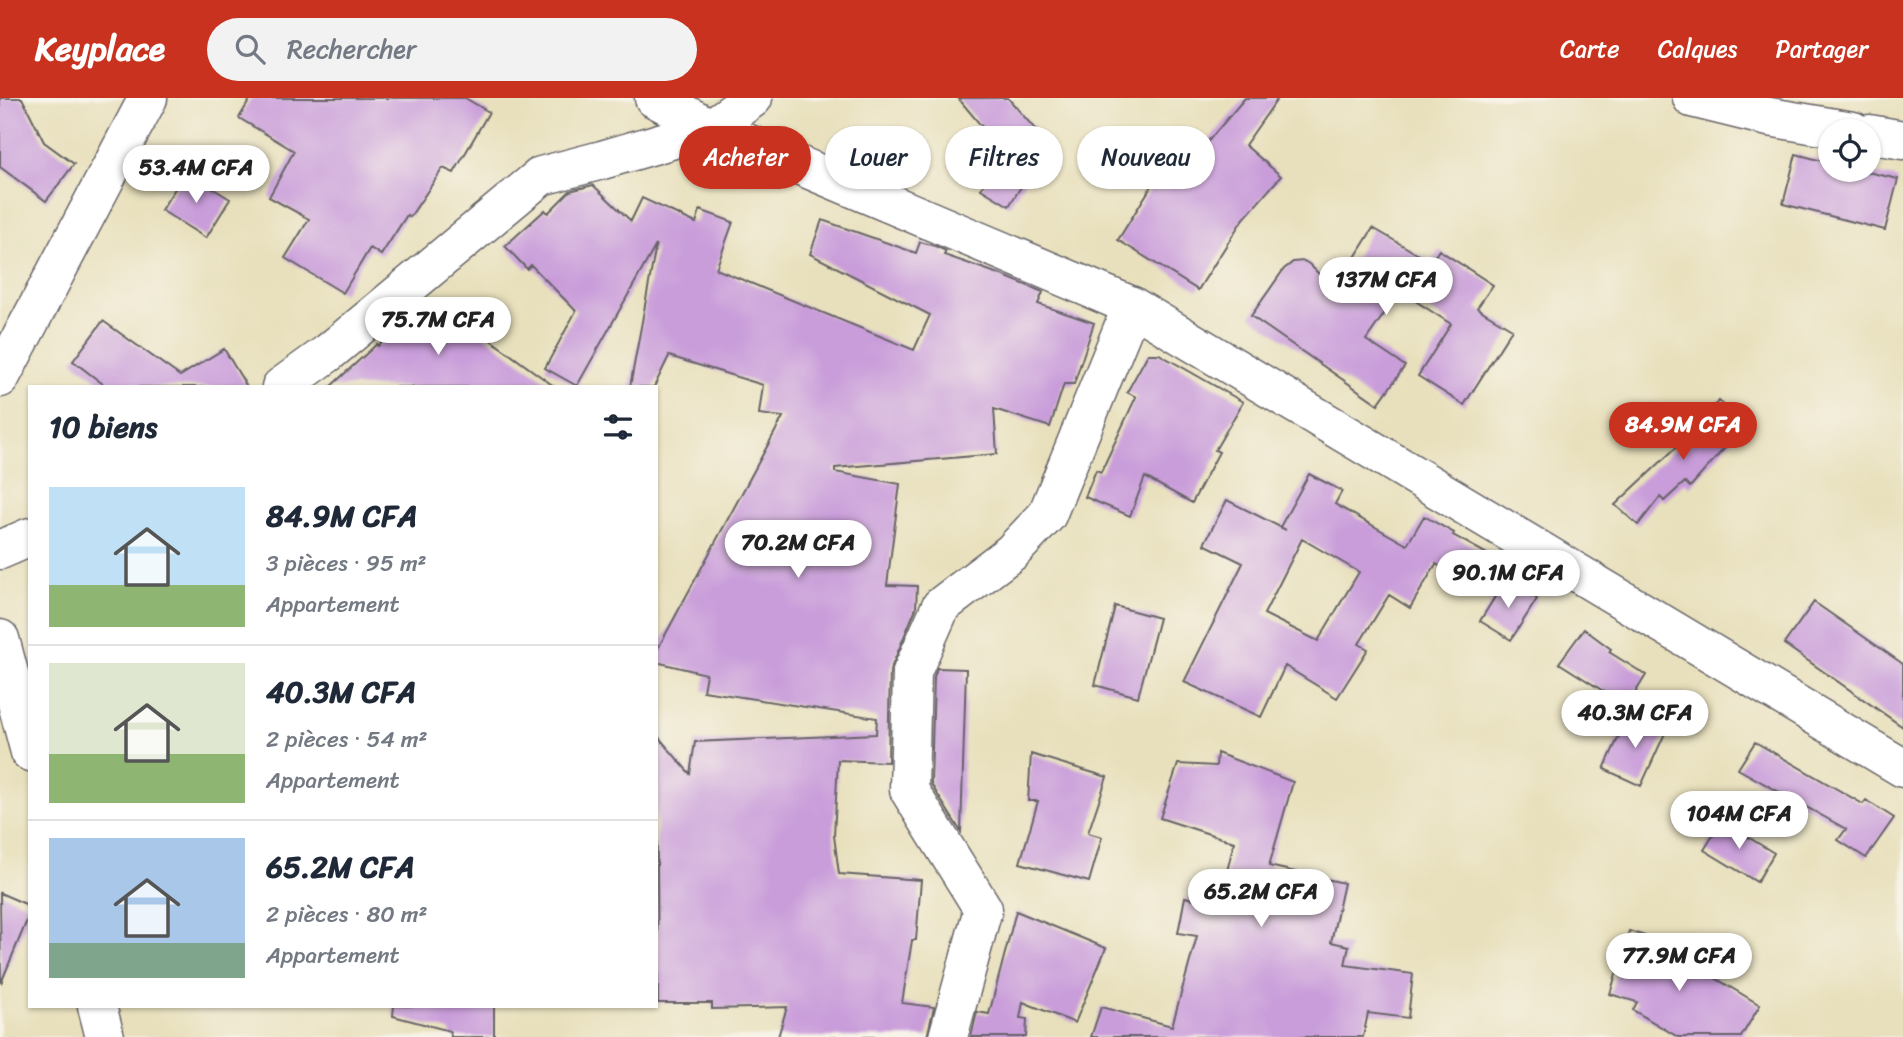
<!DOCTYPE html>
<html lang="fr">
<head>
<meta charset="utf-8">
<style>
  :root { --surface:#fff; --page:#f2f2f3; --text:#1f2937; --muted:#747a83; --line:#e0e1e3; --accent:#c8321e }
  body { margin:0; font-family:Sriracha,sans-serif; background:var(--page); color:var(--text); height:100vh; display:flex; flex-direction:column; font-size:26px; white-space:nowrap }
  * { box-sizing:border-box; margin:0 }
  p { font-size:23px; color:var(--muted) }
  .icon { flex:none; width:38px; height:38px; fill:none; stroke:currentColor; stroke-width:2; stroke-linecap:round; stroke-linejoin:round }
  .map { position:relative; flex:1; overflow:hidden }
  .panel { position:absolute; left:28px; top:287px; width:630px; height:623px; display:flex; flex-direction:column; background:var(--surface); border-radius:0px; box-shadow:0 2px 5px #0004 }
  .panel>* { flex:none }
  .guide { position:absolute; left:679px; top:28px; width:665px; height:63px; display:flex; gap:14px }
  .controls { position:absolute; left:1818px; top:21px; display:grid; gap:14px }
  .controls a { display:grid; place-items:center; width:63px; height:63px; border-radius:50%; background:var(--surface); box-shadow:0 2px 5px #0004; font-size:35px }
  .price { position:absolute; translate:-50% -60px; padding:0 16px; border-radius:24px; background:#fff; color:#222; font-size:23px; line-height:46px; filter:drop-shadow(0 2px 4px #0008) }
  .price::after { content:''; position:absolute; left:50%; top:42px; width:21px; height:16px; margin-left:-10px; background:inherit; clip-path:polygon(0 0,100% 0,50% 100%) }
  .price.current { background:var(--accent); color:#fff }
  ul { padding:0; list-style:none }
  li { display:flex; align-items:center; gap:21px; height:175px; padding:0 21px }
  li+li { border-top:2px solid var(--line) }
  li span { display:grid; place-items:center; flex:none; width:196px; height:140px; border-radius:0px; color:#555 }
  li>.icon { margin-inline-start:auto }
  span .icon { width:84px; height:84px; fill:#fffc; stroke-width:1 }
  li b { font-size:30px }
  h2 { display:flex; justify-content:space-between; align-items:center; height:84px; padding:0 21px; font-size:30px }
  .pill { padding:0 24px; border-radius:32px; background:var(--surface); box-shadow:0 2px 5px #0004; font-size:24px; line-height:63px }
  .pill.current { background:var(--accent); color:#fff }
  header { display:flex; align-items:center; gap:42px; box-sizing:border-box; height:98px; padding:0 35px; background:var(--accent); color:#fff }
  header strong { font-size:33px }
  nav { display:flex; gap:38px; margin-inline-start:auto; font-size:24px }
  .search { width:490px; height:63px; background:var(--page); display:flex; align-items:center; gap:18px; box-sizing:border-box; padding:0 24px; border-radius:38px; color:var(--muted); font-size:26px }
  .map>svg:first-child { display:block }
  .building { fill:#c99dda; fill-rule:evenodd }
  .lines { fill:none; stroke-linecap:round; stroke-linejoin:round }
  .minor-casing { stroke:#676468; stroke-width:41 }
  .minor { stroke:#fff; stroke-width:38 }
</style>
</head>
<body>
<header>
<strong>Keyplace</strong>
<div class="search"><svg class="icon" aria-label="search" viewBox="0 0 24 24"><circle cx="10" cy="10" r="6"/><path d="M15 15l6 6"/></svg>Rechercher</div>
<nav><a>Carte</a><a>Calques</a><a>Partager</a></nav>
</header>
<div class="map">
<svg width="1903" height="939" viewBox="0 0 1903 939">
  <rect width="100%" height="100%" fill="#f7f3e8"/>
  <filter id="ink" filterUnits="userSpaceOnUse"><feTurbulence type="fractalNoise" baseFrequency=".0143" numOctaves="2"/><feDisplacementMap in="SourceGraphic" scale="14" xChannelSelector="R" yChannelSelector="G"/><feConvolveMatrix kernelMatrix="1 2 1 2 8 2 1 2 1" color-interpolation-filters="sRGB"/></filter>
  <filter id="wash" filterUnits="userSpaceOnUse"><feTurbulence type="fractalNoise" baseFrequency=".00686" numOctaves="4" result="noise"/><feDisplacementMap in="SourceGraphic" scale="28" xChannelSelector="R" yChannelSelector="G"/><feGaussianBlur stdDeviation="1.57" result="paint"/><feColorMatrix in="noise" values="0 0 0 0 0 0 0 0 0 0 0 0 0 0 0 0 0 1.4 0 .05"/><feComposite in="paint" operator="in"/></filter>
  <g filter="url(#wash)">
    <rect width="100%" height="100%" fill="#e8e0bc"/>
    <g id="blocks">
      <path class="building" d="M0,0H22L44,44L74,66L46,103L0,69Z
        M251,0H465L489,14L454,75L443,70L410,119L407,117L381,157L370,150L343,195L285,160L309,121L269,99L294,53L239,20Z
        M958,0H1008L1048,46L1009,108L981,91L1004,55Z
        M1245,0H1278L1245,47L1281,78L1241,124L1198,192L1118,142L1161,73L1175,82Z
        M1796,56L1830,65V72H1859L1898,81L1885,132L1783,106Z
        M186,74L230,101L206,140L161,112Z
        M593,87L631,123L642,100L696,125L700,112L733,124L716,171L914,252L930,217L810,156L822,122L916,155L920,144L935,148L946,153L944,157L999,176L1043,194L1038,206L1094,225L1074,286H1064L1050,329L994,311L997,356L835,370V374L900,386L887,487L917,488L916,510L890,573L888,664L838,662L834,738L839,776L921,782L916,842H912L902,905L934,909L927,939H778L787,909L712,911V905H658L656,636L690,676L695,644L876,636L877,620L703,593L706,576L656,564V554L783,319L759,316L763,287L669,258L654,289H630L656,147L577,288L545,270L576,213L531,167L527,171L505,148L545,112L548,115L570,93Z
        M1373,130L1431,164L1439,152L1493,187L1477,210L1512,231L1464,307L1418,278L1451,226L1400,193L1366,242L1405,268L1378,306L1251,218L1284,171L1293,164L1304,163L1309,166L1335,192Z
        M434,201L555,289H330L377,246L378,248L408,217L425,203L428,206Z
        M103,223L180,278L224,251L247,289H107L73,263Z
        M1148,256H1159L1243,304L1215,352L1219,354L1192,405L1145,379L1130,418L1085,399L1096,372L1101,374L1136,299L1127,294Z
        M1719,303L1746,326L1690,389L1685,384L1664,403L1660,399L1638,427L1615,407L1682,344Z
        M1309,376L1342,393L1335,406L1407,447L1424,418L1454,435L1453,437L1496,461L1479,490L1436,466L1410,510L1389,497L1359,546L1368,551L1337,600L1285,568L1261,619L1184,584L1243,465L1204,446L1227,402L1286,432L1280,429ZM1302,441L1359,474L1318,543L1264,516Z
        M1506,481L1537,501L1511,542L1480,523Z
        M1814,504L1903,566V629L1784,546Z
        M1115,508L1159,520L1138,599L1095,587Z
        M1584,531L1611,551L1609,554L1646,577L1627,608L1559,565Z
        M937,570L966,571L961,734L931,686L934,579Z
        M1629,616L1666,633L1641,688L1604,671Z
        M1755,644L1863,706L1866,702L1894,720L1866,760L1838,742L1846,731L1738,671Z
        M1217,655L1293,684L1269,768L1344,785L1331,844L1349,848L1345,867L1413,876L1408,920L1368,915L1363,939H1091L1101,909L1172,928L1197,838L1178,835L1185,799L1219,807L1234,744L1160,720L1178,666L1216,668Z
        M1031,656L1107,679L1088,735L1102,739L1089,784L1020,765L1038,703H1028Z
        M1722,723L1774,755L1757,784L1704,752Z
        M0,795L30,808V815L1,885Z
        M1016,813L1106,850L1075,925L1023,904L1020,920L1027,921L1026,939H971L977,914L989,916Z
        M1629,833L1645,838L1760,907L1741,939H1678L1633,912L1637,904L1610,896Z
        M394,908H494V939H451L450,933L393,918Z"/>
    </g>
  </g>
  <g filter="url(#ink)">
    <use href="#blocks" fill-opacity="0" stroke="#676468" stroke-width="2"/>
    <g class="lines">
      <g class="minor-casing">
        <path id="minor" d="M654,0L711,30L1132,208L1903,670
          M1692,0L1769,19L1853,33
          M1869,36L1903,42
          M0,280L148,0
          M281,289L328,255L541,78L602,62L711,30L753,0
          M0,452L30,439
          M0,541L30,654
          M97,908L105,939
          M948,939L983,811L909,692L912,574L941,508L1012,454L1047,417L1132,208"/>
      </g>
      <use href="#minor" class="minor"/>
    </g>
  </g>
</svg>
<div class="controls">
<a><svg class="icon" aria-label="locate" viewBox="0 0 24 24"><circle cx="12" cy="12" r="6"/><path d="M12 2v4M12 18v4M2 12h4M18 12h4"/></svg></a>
</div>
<b class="price" style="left:196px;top:107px">53.4M CFA</b>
<b class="price" style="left:1386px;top:219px">137M CFA</b>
<b class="price" style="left:438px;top:259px">75.7M CFA</b>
<b class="price current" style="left:1683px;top:364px">84.9M CFA</b>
<b class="price" style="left:798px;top:482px">70.2M CFA</b>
<b class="price" style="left:1508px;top:512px">90.1M CFA</b>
<b class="price" style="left:1635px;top:652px">40.3M CFA</b>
<b class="price" style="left:1739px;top:753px">104M CFA</b>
<b class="price" style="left:1261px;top:831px">65.2M CFA</b>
<b class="price" style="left:1679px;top:895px">77.9M CFA</b>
<div class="guide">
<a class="pill current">Acheter</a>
<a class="pill">Louer</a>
<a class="pill">Filtres</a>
<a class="pill">Nouveau</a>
</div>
<section class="panel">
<h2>10 biens<svg class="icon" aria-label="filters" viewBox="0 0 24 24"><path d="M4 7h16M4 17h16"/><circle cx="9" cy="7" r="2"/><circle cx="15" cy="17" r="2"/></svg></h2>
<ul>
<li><span style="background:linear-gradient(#bfe0f5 70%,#8fb573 0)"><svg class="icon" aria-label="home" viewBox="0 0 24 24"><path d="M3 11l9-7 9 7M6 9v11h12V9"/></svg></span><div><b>84.9M CFA</b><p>3 pièces · 95 m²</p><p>Appartement</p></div></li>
<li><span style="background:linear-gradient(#dfe7d0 65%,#8fb573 0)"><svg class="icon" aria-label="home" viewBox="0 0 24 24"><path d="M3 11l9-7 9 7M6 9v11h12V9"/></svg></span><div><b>40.3M CFA</b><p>2 pièces · 54 m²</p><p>Appartement</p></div></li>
<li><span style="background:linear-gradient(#a9c7e8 75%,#7fa58c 0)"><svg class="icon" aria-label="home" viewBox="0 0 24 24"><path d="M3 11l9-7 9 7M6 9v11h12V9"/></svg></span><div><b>65.2M CFA</b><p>2 pièces · 80 m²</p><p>Appartement</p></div></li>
</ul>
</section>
</div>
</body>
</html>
